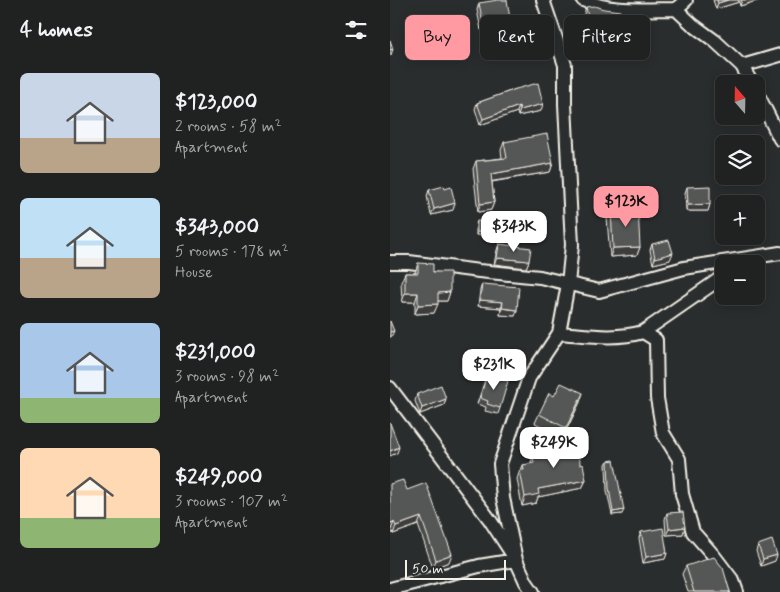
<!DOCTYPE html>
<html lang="en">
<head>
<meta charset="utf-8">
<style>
  :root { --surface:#202222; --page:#282a2a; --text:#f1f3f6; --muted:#a2a4a5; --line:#3d3f40; --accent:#ff9aa2 }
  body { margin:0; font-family:Mynerve,sans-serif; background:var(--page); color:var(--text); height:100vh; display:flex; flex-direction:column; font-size:19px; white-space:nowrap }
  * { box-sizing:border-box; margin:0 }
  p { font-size:16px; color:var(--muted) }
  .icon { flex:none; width:28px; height:28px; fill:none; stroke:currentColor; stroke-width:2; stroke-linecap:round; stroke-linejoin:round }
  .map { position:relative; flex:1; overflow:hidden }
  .details { display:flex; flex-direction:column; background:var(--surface); width:390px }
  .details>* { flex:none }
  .top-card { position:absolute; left:15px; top:15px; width:300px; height:45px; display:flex; gap:10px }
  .needle { width:32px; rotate:340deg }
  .fabs { position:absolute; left:325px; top:75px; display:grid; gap:10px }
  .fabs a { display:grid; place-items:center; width:50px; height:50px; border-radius:8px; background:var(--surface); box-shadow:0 2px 12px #0003,0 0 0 1px var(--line); font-size:25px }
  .scale { position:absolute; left:15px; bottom:12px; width:101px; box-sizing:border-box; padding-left:5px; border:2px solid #f4f1e8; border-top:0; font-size:14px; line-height:18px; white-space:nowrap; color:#f4f1e8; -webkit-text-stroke:4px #2a2d2e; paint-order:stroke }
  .price { position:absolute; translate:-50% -42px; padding:0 11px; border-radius:10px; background:#fff; color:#222; font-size:16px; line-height:32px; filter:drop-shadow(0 1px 2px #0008) }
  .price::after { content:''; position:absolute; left:50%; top:30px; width:15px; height:11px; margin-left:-8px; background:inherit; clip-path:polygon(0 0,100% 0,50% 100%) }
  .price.current { background:var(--accent); color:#111 }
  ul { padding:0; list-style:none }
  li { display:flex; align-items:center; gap:15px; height:125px; padding:0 20px }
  li span { display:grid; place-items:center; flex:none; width:140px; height:100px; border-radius:8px; color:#555 }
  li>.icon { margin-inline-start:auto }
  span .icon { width:60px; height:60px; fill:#fffc; stroke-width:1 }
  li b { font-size:21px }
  h2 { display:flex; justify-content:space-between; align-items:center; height:60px; padding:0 20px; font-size:21px }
  .pill { padding:0 18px; border-radius:8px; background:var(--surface); box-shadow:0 2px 12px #0003,0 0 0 1px var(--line); font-size:18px; line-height:45px }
  .pill.current { background:var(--accent); color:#111 }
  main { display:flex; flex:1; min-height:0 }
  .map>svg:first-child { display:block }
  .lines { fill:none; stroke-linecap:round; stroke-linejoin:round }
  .street-casing { stroke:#f4f1e8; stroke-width:16 }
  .street { stroke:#2a2d2e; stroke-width:12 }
  .wall { fill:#494b4a; stroke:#f4f1e8 }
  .shaded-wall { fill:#3c3d3c; stroke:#f4f1e8 }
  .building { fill:#555756; stroke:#f4f1e8 }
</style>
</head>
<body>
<main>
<section class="details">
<h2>4 homes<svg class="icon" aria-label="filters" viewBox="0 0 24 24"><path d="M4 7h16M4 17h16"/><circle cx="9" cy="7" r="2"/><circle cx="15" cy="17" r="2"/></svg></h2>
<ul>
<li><span style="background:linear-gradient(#c9d6e8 65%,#b9a48a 0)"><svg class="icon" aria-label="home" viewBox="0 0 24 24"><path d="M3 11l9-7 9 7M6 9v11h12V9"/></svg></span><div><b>$123,000</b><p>2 rooms · 58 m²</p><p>Apartment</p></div></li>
<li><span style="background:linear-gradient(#bfe0f5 60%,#b9a48a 0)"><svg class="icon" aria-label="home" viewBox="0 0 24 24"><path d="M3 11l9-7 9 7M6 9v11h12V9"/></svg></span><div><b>$343,000</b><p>5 rooms · 178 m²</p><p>House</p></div></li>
<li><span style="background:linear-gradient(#a9c7e8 75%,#8fb573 0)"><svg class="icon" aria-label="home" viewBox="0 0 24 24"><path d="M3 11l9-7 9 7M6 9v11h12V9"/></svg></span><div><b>$231,000</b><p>3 rooms · 98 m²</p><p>Apartment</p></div></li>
<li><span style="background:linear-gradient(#ffd9b3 70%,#8fb573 0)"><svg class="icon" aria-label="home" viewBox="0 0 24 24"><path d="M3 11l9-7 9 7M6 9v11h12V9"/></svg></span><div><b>$249,000</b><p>3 rooms · 107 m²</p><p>Apartment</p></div></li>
</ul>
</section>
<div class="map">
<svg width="390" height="592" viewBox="0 0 390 592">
  <rect width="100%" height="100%" fill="#2a2d2e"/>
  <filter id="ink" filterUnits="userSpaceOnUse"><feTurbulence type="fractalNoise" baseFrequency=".02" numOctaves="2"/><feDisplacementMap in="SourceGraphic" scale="10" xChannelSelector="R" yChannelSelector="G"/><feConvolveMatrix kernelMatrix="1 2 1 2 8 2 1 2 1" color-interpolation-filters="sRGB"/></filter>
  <g filter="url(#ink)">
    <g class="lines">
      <g class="street-casing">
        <path id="street" d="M193,0C222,13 255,9 286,9L296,0
          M286,9L303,25L325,41L352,66L362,84
          M352,66L390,55
          M366,91L390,139
          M0,262H19L89,271L150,277L209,291L294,268L390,253
          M253,332L266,340L267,398L273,433L289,459L292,494L303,532L324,556L343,581L347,592
          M169,333C197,335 225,340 253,332L334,276
          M0,388L100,520L126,560L136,582L143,592
          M0,589L89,566L126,560L113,498L110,464L139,378L169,333L178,284L182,245L175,104V65L153,0"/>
      </g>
      <use href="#street" class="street"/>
    </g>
    <path class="wall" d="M323,0H370L350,6L349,2L326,9Z
      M89,3L118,25L91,30L87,10Z
      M196,7L232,19L229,25L198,32L194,14Z
      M126,89L151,111L128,116L127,112L90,125L85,109L87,103Z
      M114,142L163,163L160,172L102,182L104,202L101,210L88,212L83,169L86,161L112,158L111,150Z
      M297,187L320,204L318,211H296L295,193Z
      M39,190L63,210L41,215L37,196Z
      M221,209L250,247L247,255L220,257L217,218Z
      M87,221L98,232L97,235H86V224Z
      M109,244L139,261L136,268L104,264L107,250Z
      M262,244L280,260L263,264L260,250Z
      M28,263L43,272L60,292L57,301H48L44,313L25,314V302H12L11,282L15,273H25Z
      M92,284L127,310L125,316L110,315L111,308L88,306L90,290Z
      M97,374L110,408L108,414L95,411L96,407L87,404Z
      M27,394L54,405L30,414L25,401Z
      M164,396L190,402L173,437L145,423L149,414Z
      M174,438L190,465L196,480L192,488L148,497L146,503L132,506L127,479L130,470H131L133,465L140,464L143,457L171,452V446Z
      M218,461L232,514L222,515L217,491L216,464Z
      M17,490L59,562L43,568L28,525L3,534L1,530H0Z
      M277,513L293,534L276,535L275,519Z
      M251,532L277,553L275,559L253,563L249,538Z
      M368,545L385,561L371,566L366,551Z
      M296,566L340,592H298L292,574Z"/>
    <path class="shaded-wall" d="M338,0H349V2L326,9L328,3Z
      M352,0H370L350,6Z
      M120,19L118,25L91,30L93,24Z
      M232,19L229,25L198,32L200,26Z
      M3,49L1,55H0V50Z
      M153,104L151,111L128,116L130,110Z
      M129,106L127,112L90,125L93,119Z
      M163,163L160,172L98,182L101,174Z
      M104,202L101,210L88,212L90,204Z
      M65,203L63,210L41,215L44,209Z
      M320,204L318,211H296L298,205Z
      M87,232H98L97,235H86Z
      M250,247L247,255L220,257L223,248Z
      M283,253L280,260L263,264L265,258Z
      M107,258L139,261L136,268L104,264Z
      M60,292L57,301H44L48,293Z
      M15,293H28L25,302H12Z
      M90,300L113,302L111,308L88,306Z
      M48,304L44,313L25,314L28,305Z
      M112,308L127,310L125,316L110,315Z
      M4,331L1,337H0V332Z
      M193,393L190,402L173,437L176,428Z
      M56,399L54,405L30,414L32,408Z
      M9,447L7,453L0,456V451Z
      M196,480L192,488L148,497L146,503L132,506L135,497L148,489Z
      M234,510L232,514L222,515L223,512Z
      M31,517L28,525L3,534L6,526Z
      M4,522L1,530H0V523Z
      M295,527L293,534L276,535L279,529Z
      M277,553L275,559L253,563L256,557Z
      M62,554L59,562L43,568L46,560Z
      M387,555L385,561L371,566L373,559Z"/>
    <path class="building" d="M108,0H117L120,19L93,24L89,3Z
      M327,0H338L328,3Z
      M204,6L214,9L230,11L232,19L200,26L196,7Z
      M0,40L3,49L0,50Z
      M148,83L153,104L130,110L129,106L93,119L87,103L126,89Z
      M157,134L163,163L101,174L104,202L90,204L86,161L117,158L114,142Z
      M54,186L55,189L61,187L65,203L44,209L39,190Z
      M320,186V204L298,205L297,187Z
      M248,207L250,247L223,248L221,209Z
      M87,221H98V232H87Z
      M279,240L283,253L265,258L262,244Z
      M109,244L141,248L139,261L107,258Z
      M28,263L43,264V272H60V292L48,293V304L28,305V293H15V273H28Z
      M92,284L129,287L127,310L112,308L113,302L90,300Z
      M0,321L4,331L0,332Z
      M97,374L118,381L110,408L97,404L98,401L90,398Z
      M171,383L193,393L176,428L149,414L159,393L164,396Z
      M51,385L56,399L32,408L27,394Z
      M0,423L9,447L0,451Z
      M189,437L190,465L193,464L196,480L148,489L149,494L135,497L130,470H134L133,465L144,463L143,457L174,451V438Z
      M224,460L234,510L223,512L219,488L218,461Z
      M13,480L17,490L36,483L62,554L46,560L31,517L6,526L4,522L0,523V484Z
      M293,512L295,527L279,529L277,513Z
      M273,528L277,553L256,557L251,532Z
      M382,540L387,555L373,559L368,545Z
      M324,557L333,568L340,592H304L296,566Z"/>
  </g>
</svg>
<div class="fabs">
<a><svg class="needle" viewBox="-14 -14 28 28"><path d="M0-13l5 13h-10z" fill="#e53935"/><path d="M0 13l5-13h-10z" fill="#a2a4a5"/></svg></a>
<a><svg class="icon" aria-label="layers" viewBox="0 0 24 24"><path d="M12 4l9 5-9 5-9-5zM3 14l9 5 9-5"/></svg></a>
<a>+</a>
<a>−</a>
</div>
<div class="scale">50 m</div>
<b class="price current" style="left:236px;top:228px">$123K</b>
<b class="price" style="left:124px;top:253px">$343K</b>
<b class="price" style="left:104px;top:391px">$231K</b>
<b class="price" style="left:164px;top:469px">$249K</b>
<div class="top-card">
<a class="pill current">Buy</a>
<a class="pill">Rent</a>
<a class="pill">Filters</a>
</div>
</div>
</main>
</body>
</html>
